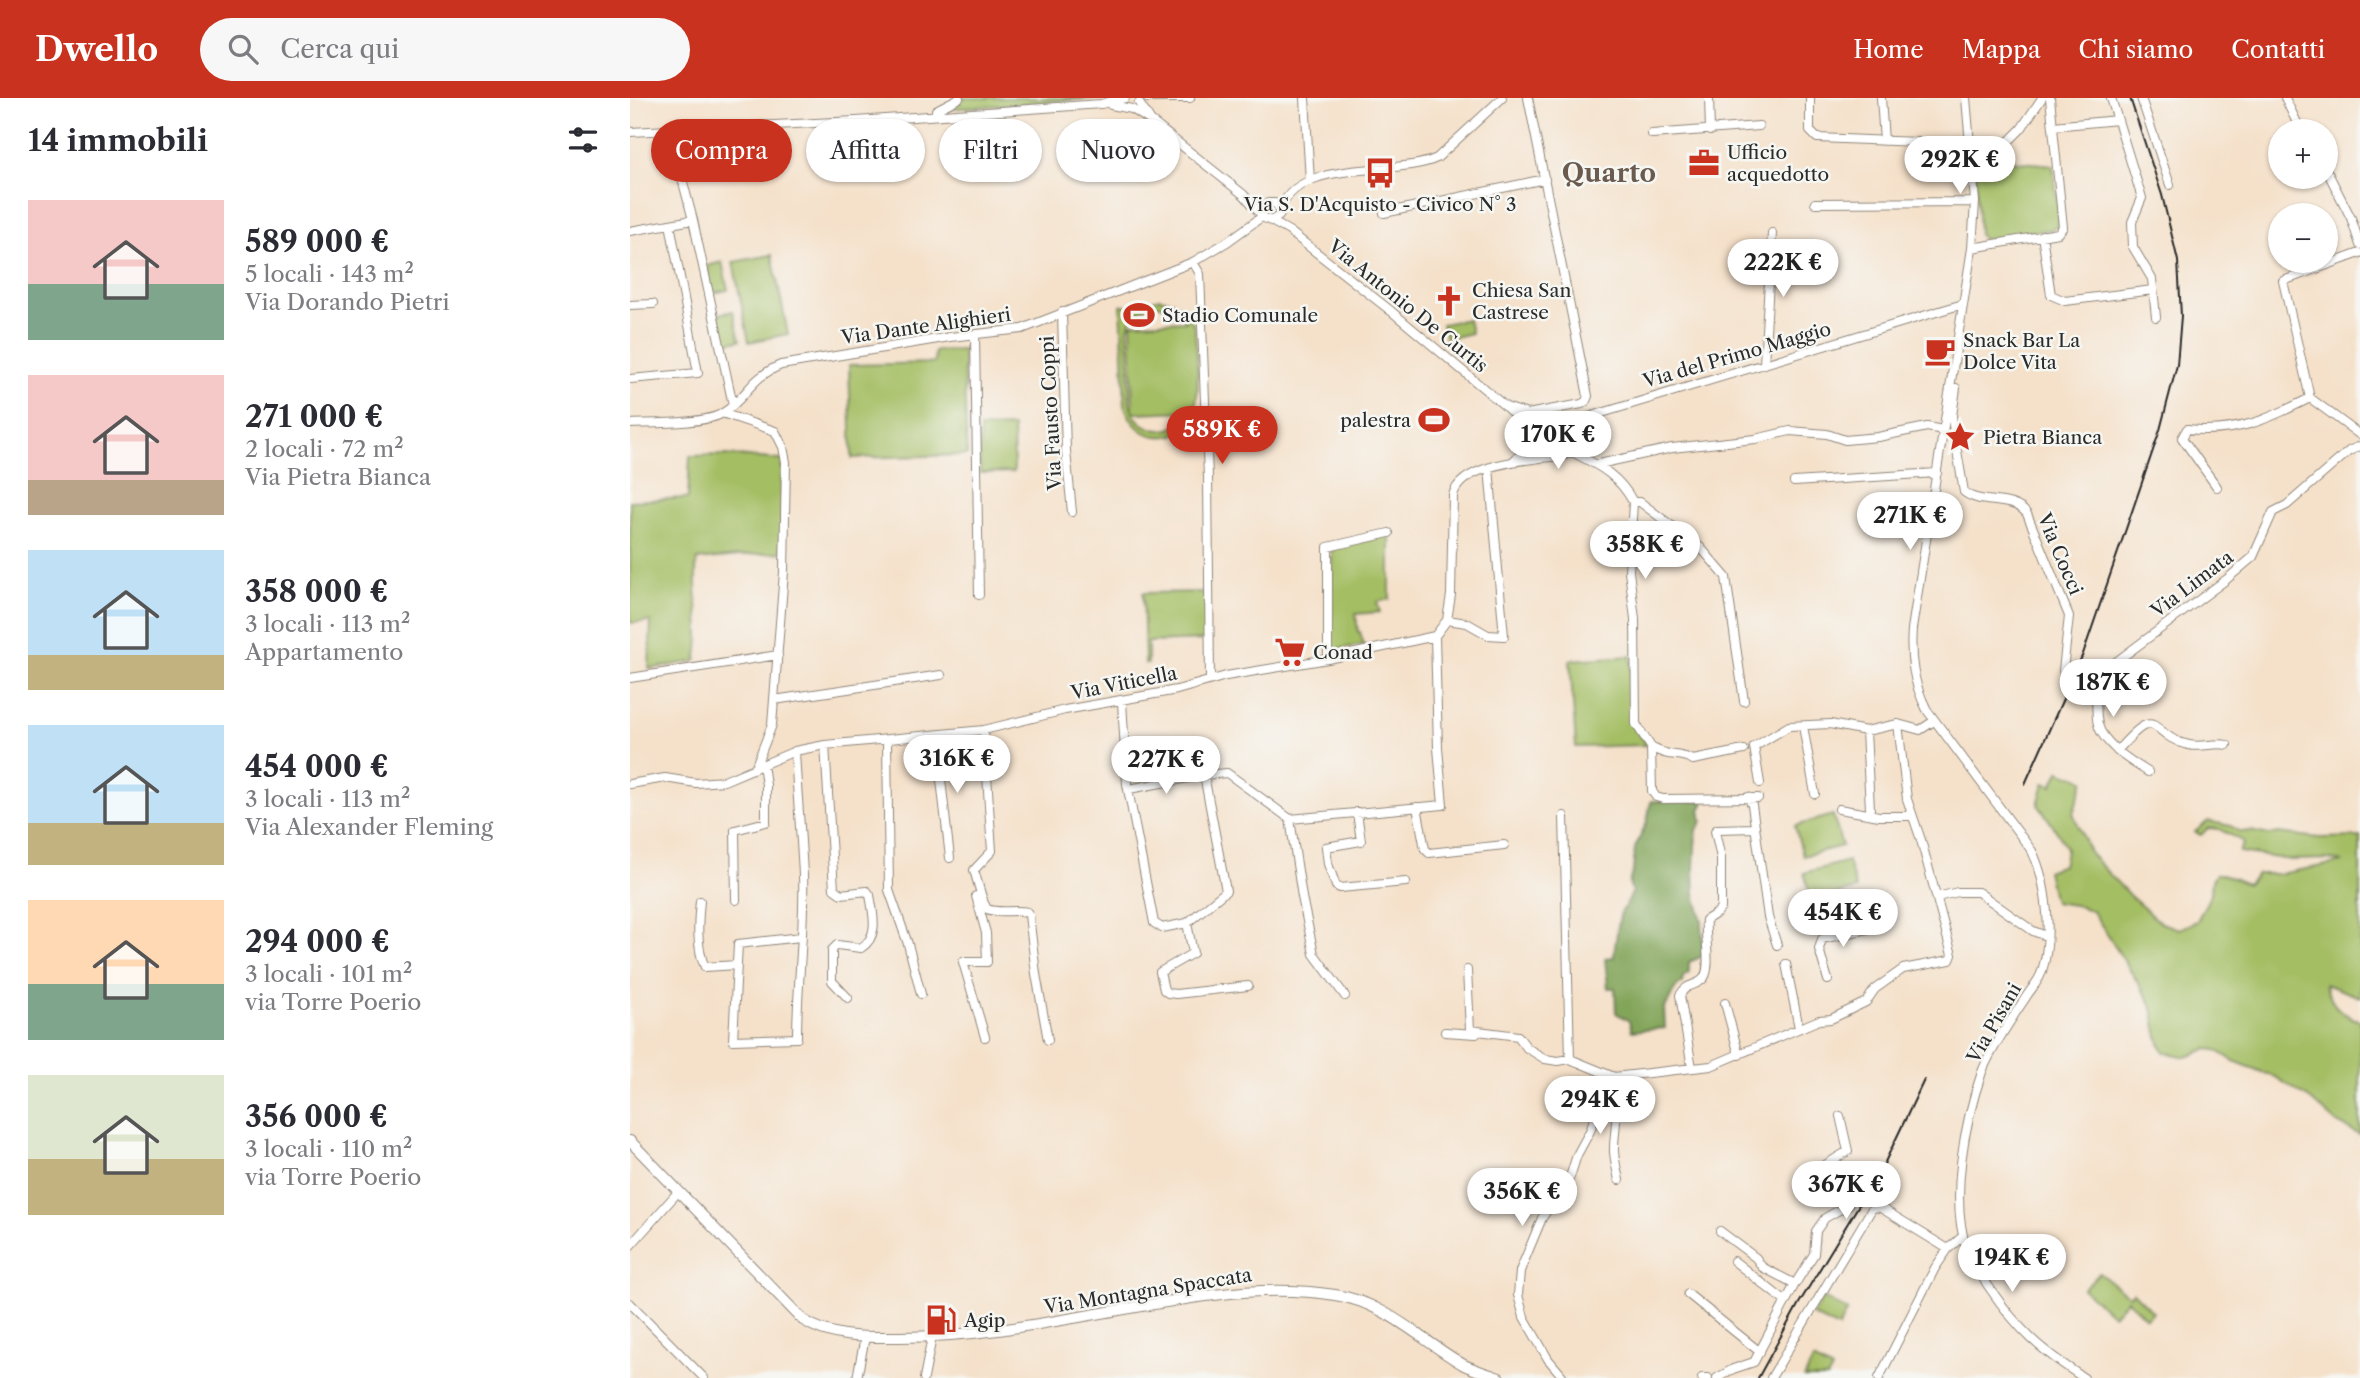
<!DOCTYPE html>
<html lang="it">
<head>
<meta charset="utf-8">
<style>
  :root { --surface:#fff; --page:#f7f7f7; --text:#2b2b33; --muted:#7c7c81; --accent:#c8321e }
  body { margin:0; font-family:"Libre Caslon Text",serif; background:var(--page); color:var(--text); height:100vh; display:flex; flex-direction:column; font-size:26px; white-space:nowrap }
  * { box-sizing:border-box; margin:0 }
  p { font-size:23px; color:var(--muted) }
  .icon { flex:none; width:38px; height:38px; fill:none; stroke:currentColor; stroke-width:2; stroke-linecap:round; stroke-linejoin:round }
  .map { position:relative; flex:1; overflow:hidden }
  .side { display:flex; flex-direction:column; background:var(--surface); width:630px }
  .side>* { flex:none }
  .top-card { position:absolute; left:21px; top:21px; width:665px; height:63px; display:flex; gap:14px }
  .controls { position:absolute; left:1638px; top:21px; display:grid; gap:14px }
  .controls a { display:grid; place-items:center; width:70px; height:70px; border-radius:50%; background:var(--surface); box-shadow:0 2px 5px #0004; font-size:35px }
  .price { position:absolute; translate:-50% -60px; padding:0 16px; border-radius:24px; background:#fff; color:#222; font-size:23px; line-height:46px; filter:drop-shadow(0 2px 4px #0008) }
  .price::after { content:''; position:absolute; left:50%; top:42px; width:21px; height:16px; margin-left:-10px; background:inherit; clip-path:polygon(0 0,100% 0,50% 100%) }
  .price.active { background:var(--accent); color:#fff }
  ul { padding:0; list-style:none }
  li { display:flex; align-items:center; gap:21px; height:175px; padding:0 28px }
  li span { display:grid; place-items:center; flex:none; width:196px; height:140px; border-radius:0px; color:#555 }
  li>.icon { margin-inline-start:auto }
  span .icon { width:84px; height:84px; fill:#fffc; stroke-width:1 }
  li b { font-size:30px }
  h2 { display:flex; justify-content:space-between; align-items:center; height:84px; padding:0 28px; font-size:30px }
  .tag { padding:0 24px; border-radius:32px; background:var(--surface); box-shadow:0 2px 5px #0004; font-size:24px; line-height:63px }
  .tag.active { background:var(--accent); color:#fff }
  header { display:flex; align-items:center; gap:42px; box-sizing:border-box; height:98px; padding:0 35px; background:var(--accent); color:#fff }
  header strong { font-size:33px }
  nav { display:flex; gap:38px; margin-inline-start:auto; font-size:24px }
  .search { width:490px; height:63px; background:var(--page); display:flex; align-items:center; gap:18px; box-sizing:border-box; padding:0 24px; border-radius:38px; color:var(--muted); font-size:26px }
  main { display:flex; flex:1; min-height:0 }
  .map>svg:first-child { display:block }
  .green { fill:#a4be64; stroke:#687448; stroke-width:2; fill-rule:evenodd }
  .forest { fill:#83a55a; stroke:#576842; stroke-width:2 }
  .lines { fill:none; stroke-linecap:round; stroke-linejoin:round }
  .minor-casing { stroke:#90867a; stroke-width:10 }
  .major-casing { stroke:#90867a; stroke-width:12 }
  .minor { stroke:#fff; stroke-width:8 }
  .major { stroke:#fff; stroke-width:10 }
  .rail { stroke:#2b2b2b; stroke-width:2 }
  .minor-bridge-casing { stroke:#90867a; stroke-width:10; stroke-linecap:butt }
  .minor-bridge { stroke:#fff; stroke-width:8 }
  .labels { text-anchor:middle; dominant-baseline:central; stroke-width:5; stroke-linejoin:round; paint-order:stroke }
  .poi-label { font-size:19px; fill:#2b2b2b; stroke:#f6f6f2; text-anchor:start }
  .street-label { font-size:19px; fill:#2b2b2b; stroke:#f6f6f2 }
  .district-label { font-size:26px; font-weight:bold; fill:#6b5a4e; stroke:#f6f6f2 }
</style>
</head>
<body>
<header>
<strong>Dwello</strong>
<div class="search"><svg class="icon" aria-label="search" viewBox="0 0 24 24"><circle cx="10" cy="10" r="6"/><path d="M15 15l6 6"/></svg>Cerca qui</div>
<nav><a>Home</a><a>Mappa</a><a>Chi siamo</a><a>Contatti</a></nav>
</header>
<main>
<section class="side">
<h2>14 immobili<svg class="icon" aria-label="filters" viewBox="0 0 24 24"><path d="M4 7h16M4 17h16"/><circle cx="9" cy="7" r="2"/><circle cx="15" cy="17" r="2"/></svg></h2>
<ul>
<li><span style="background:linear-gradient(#f6c9c9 60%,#7fa58c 0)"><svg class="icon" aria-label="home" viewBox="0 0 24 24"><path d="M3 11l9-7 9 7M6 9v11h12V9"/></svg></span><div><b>589 000 €</b><p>5 locali · 143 m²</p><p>Via Dorando Pietri</p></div></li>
<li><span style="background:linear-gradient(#f6c9c9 75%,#b9a48a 0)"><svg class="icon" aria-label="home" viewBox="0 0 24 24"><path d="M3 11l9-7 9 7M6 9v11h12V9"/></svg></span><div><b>271 000 €</b><p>2 locali · 72 m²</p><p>Via Pietra Bianca</p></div></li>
<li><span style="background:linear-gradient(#bfe0f5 75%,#c2b280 0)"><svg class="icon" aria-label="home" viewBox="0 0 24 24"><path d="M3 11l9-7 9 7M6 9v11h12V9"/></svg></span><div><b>358 000 €</b><p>3 locali · 113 m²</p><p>Appartamento</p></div></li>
<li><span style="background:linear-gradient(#bfe0f5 70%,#c2b280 0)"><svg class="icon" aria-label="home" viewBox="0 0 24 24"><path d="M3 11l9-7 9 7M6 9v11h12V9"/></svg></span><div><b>454 000 €</b><p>3 locali · 113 m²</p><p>Via Alexander Fleming</p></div></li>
<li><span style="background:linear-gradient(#ffd9b3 60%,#7fa58c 0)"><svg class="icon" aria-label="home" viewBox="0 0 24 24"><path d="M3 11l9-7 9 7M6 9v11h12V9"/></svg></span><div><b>294 000 €</b><p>3 locali · 101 m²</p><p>via Torre Poerio</p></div></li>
<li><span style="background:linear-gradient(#dfe7d0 60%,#c2b280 0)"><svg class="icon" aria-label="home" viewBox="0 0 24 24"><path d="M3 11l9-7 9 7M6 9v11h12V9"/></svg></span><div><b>356 000 €</b><p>3 locali · 110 m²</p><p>via Torre Poerio</p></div></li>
</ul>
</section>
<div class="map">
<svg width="1730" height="1280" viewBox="0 0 1730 1280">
  <rect width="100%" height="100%" fill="#f6f6f2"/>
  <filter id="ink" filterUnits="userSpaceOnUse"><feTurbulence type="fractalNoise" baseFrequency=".0143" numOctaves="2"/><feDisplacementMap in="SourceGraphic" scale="14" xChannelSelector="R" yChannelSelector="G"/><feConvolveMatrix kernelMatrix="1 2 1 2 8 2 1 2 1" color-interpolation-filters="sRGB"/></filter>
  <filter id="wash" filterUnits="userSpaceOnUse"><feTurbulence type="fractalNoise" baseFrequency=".00686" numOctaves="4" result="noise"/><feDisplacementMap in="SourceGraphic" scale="28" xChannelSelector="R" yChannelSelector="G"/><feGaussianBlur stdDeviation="1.57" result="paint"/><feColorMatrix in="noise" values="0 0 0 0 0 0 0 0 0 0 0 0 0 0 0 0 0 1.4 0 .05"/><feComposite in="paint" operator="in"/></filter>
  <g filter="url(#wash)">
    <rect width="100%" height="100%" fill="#f5e1ca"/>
    <path class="green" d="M332,0H475L319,11L318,8Z
      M1377,48L1379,63L1423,67L1430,124L1428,129L1423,131L1354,142L1349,136L1344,49Z
      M142,157L158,236L119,244L103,164Z
      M92,164L98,192L83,195L77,168Z
      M530,200C548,203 559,213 565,231C566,263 582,345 526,338C510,336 501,324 495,309L491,207H497L498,217L510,205ZM527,206L546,211L556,223L501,225L503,314L500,304L498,230C502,216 513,208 527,206ZM559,313C548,338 517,338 503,315Z
      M103,213L110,242L94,245L88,216Z
      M838,221L841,235L816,241L812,226Z
      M333,252L337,357L222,360L219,267L304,265L305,253Z
      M383,329L384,374L350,375V330Z
      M96,357L152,362L151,454L67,462C62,496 74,530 66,563L20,571L19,570L21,523L0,525V403L58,400L60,358Z
      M760,437V501L747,504L750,514L726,516L728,534H730L734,547L701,552L702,450Z
      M576,494L577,542L518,544V566H515L513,495Z
      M1001,558V625L1017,647L946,649L940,562Z
      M1429,673L1454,682L1443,715L1461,757L1500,798L1531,825L1549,831L1567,823L1581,796L1582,782L1586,776H1593L1617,786L1627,776H1649L1713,764L1698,761L1661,762L1609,754L1614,744L1589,731L1578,730L1571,737L1565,734L1578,723L1601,728L1610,734L1621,733L1639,737L1649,735L1689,740L1730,739V899L1695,886C1701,907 1710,916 1730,923V1037L1707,1025L1681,1002L1647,980L1604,963L1586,952L1576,951L1557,959L1534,954C1524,938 1527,919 1519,902L1463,814L1451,808L1424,804L1417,773L1433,767C1434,761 1436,756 1436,751C1435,744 1413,713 1408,707L1414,685L1422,688Z
      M1203,717L1212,748L1173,758L1165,728Z
      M1218,763L1226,791L1182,803L1174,775Z
      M1469,1175L1499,1198L1503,1194L1523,1214L1516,1220L1497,1202L1483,1217L1453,1191Z
      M1193,1200L1217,1213L1208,1230L1182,1217Z
      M1183,1262L1202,1272L1197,1280H1174Z"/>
    <path class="forest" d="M1021,703L1074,704L1070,712L1072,723L1066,734L1064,770L1065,796L1072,823L1073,858L1059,864V875L1053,879L1052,885C1041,891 1042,902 1034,910L1035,930L1002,933L999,923L986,915L985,890H978L975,860L984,859C984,854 989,819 991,815C995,809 999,803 1002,795L999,784L1003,773L1005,750L1017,724Z"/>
  </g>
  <g filter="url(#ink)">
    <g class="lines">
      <g class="minor-casing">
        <path id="minor" d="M517,0H560
          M675,0L680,83
          M1079,0L1080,33
          M1180,0V33L1187,40L1339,46L1378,44L1391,31L1412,0
          M1251,0L1254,43
          M1336,0L1345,104L1342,150L1282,531C1280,560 1283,585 1297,612L1402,753C1417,783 1423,840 1412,873C1410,881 1403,889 1398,896C1385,916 1360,952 1352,974C1335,1023 1319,1101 1337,1152C1341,1165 1351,1177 1359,1189C1389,1233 1409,1251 1454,1280
          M1481,0L1512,100L1502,124L1503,149L1522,181L1526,219
          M1511,0L1540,87
          M1655,0L1671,33
          M509,5L520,22
          M481,7L502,11L522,24L614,97L634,120L641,123L649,118C660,57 765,80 807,60L872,0
          M306,17V12L329,0
          M1423,28L1488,22
          M38,32L40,56L50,73L63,122L103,307
          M0,34L226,23L471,6L495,0
          M1022,36L1129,28
          M1696,71L1721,120L1730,147
          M1185,105L1345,104
          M754,115L915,81
          M632,116L633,108L638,105H645L650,112
          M641,123L659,133L761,213L876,309L894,326
          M0,133L63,122
          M1412,137L1421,197L1435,203L1523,192
          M1342,150L1428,135L1433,129L1420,0
          M563,164L570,176L578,379L580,582
          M0,207L23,206
          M432,214L436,353L442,414
          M345,237L349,497
          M1134,266L1142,135
          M0,281L68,275L41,131
          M1326,290L1322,318L1324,335L1334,394C1351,408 1382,397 1397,416L1439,518L1433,573
          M1680,300L1730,337
          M876,309L897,316L952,306L956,303L958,298L898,0
          M92,315L145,333L153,349L156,364L154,474L142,627L125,670
          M897,316L908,326L924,332L925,337L917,342L911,339L905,332L894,326L892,319Z
          M0,326C22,325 76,326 93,315C117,300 119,280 151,267L320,239L392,231L563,164L597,144L633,118
          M913,328L932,327L1333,206
          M921,341C951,363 983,366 1003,404L999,473L1005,521L1006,626L1021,649L1022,693L1026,699L1033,701L1128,700
          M883,363L911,339
          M969,366L1042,350L1125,341L1160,333L1197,336L1215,342L1248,339L1297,329L1313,332
          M1164,384L1307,375
          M1587,389L1552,340L1557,331C1606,336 1637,322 1680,300L1653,183L1730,155
          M1003,404H1010L1071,450L1096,479L1114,603
          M817,522L837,525L858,537L874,538L859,370
          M698,561V449L759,435
          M0,580L148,557
          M1455,581C1474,595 1461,617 1471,634C1482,652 1501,663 1518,674
          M1459,584L1597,481L1623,459L1643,414L1657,407L1719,353L1730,348
          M144,602L311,577
          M492,604L497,686L524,825L532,830L557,825L596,793L574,677L597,675L660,721L672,799L684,856L715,898
          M1173,628L1185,696
          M354,632L362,753L344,772L353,803L357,811C370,816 384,811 397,814L399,817L406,876L418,942
          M1236,633L1240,711
          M306,638L320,760
          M257,642L259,792L278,846L291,896
          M195,647L204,791L211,796L237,793L240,797C243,816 250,838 231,850L207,847L202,852V883L218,900
          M1021,649C1038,660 1049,654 1063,662L1114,652
          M165,653C167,694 171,736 173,777C175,831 167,886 167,940L103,942L108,846L171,839
          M1487,653C1531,602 1518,638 1559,647C1572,650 1585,644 1597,647
          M1130,685L1124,649L1159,628L1200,626L1236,633L1268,626
          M0,686L35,680L66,685L94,683L165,653L195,647L354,632L435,612L547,592L596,578L698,561L805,538L817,522L821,497L823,397C831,369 885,363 911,360C922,358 934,360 943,353
          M499,691L574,677
          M1118,699L1122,707L1138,819L1147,847
          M787,709L795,751L799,755L874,747
          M1209,711L1249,718H1282
          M727,714L731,743L696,749L698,766L706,788L710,790L776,784
          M934,718L940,961
          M660,721L813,707L808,650L805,538
          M346,798L356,835L357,864H333L355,939
          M1307,799L1328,794H1348L1403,833L1416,838
          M106,802L105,732L136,724V687L133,666
          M70,803C68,823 66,850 75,869L107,867
          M557,825L563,855L530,874L534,892L538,895L546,896L618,888
          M1156,866L1169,930
          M837,872L840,932L888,938L897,950L915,961L928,963L940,961L984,979L1081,968L1189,922L1201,921L1236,904L1245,891L1273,871L1320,862L1322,857L1291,742L1277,701L1268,626L1290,632L1304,623
          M1198,882L1189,851L1192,841L1242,830
          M1095,905L1109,957
          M815,934L846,936
          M1062,970L1050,897C1057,885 1064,889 1072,882C1083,874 1074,836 1076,822L1087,815L1091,810V760L1085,733L1087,731L1125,730
          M974,980C995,994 983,1033 984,1054C985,1064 987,1073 989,1082
          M1090,1133L1126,1160L1132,1169L1165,1186
          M0,1148L48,1094
          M1104,1163L1156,1204
          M1058,1196L1130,1254
          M0,1205L74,1280
          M227,1280L235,1239
          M294,1280L302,1239
          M934,1280L918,1261L894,1219L888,1197L890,1173L912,1120L940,1079L947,1057L960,1033L968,1009L970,986L976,977
          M1072,1280H1078
          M1087,1280L1103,1271L1124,1264L1165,1186L1184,1156L1186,1133L1195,1120L1218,1107L1217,1100L1182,1081L1187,1072L1218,1053L1210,1018
          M1141,1280L1243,1109L1251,1110L1318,1151L1333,1138
          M1249,1280L1305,1170L1318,1151"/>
      </g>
      <g class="major-casing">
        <path id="major" d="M0,1043L173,1222C203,1241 236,1239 270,1239C377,1239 479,1210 584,1197C623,1192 666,1191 705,1197C755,1204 792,1243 834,1267C845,1272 858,1276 869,1280"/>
      </g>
      <use href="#minor" class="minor"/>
      <use href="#major" class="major"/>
      <path class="rail" d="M1395,686L1453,556L1530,332L1547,267L1551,218L1548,163L1532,97L1500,0
        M1128,1280L1168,1207L1255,1064L1294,982"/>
      <g class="minor-bridge-casing">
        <path id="minor-bridge" d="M1433,573L1454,581"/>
      </g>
      <use href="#minor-bridge" class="minor-bridge"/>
    </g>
  </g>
  <defs>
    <g id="office-bare" transform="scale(2.415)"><path d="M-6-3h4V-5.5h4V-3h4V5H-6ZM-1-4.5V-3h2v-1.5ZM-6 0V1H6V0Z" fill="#c8321e" stroke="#f6f6f2" stroke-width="2.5" paint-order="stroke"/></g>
    <g id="bus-bare" transform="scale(2.415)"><path d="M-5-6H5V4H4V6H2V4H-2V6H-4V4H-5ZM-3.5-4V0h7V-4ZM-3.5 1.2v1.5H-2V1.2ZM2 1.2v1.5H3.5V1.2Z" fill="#c8321e" stroke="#f6f6f2" stroke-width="2.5" paint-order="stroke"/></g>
    <g id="church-bare" transform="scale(2.415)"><path d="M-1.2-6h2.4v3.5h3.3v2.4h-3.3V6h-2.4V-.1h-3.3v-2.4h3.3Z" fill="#c8321e" stroke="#f6f6f2" stroke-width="2.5" paint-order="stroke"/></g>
    <g id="stadium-bare" transform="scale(2.415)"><path d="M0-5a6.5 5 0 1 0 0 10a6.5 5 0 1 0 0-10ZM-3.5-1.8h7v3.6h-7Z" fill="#c8321e" stroke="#f6f6f2" stroke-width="2.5" paint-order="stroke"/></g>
    <g id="cafe-bare" transform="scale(2.415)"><path d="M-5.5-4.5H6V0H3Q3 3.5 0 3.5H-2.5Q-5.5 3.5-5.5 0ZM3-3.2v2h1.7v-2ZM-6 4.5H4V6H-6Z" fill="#c8321e" stroke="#f6f6f2" stroke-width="2.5" paint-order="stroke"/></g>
    <g id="sight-bare" transform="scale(2.415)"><path d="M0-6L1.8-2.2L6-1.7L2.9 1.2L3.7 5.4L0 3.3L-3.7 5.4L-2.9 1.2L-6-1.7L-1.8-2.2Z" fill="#c8321e" stroke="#f6f6f2" stroke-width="2.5" paint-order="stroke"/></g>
    <g id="supermarket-bare" transform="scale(2.415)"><path d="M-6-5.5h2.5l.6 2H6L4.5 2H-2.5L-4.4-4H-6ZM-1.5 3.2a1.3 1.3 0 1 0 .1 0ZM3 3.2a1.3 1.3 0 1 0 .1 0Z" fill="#c8321e" stroke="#f6f6f2" stroke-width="2.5" paint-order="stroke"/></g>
    <g id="fuel-bare" transform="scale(2.415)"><path d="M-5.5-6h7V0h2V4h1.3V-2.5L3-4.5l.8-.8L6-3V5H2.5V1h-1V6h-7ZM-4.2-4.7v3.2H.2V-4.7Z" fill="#c8321e" stroke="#f6f6f2" stroke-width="2.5" paint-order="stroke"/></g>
  </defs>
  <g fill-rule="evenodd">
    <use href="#office-bare" x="1074" y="65"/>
    <use href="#bus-bare" x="750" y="75"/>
    <use href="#church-bare" x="819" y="203"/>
    <use href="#stadium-bare" x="509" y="217"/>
    <use href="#cafe-bare" x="1310" y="253"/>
    <use href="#stadium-bare" x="804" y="322"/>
    <use href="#sight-bare" x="1330" y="339"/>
    <use href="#supermarket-bare" x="660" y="554"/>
    <use href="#fuel-bare" x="311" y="1222"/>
  </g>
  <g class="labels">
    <g class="poi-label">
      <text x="1097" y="54">Ufficio<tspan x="1097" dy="22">acquedotto</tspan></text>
      <text x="750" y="106" text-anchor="middle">Via S. D'Acquisto - Civico N° 3</text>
      <text x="842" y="192">Chiesa San<tspan x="842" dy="22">Castrese</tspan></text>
      <text x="532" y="217">Stadio Comunale</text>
      <text x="1333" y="242">Snack Bar La<tspan x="1333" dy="22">Dolce Vita</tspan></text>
      <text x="781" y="322" text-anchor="end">palestra</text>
      <text x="1353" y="339">Pietra Bianca</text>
      <text x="683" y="554">Conad</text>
      <text x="334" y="1222">Agip</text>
    </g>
    <g class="street-label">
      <text transform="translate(778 208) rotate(39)">Via Antonio De Curtis</text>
      <text transform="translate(296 228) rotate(-8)">Via Dante Alighieri</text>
      <text transform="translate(1107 257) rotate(-16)">Via del Primo Maggio</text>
      <text transform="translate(421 315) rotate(-93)">Via Fausto Coppi</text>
      <text transform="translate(1430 456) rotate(67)">Via Cocci</text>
      <text transform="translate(1562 486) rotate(-37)">Via Limata</text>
      <text transform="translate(494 585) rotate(-11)">Via Viticella</text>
      <text transform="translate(1364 925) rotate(-60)">Via Pisani</text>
      <text transform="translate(518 1193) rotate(-9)">Via Montagna Spaccata</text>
    </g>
    <g class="district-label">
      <text x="979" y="75">Quarto</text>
    </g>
  </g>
</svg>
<div class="controls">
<a>+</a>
<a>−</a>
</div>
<b class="price" style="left:1330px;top:98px">292K €</b>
<b class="price" style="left:1153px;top:201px">222K €</b>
<b class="price active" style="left:592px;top:368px">589K €</b>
<b class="price" style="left:928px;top:373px">170K €</b>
<b class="price" style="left:1280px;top:454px">271K €</b>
<b class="price" style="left:1015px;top:483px">358K €</b>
<b class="price" style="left:1483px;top:621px">187K €</b>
<b class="price" style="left:327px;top:697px">316K €</b>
<b class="price" style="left:536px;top:698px">227K €</b>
<b class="price" style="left:1213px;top:851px">454K €</b>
<b class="price" style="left:970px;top:1038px">294K €</b>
<b class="price" style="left:1216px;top:1123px">367K €</b>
<b class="price" style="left:892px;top:1130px">356K €</b>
<b class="price" style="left:1382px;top:1196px">194K €</b>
<div class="top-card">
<a class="tag active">Compra</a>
<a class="tag">Affitta</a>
<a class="tag">Filtri</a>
<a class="tag">Nuovo</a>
</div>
</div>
</main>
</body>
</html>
